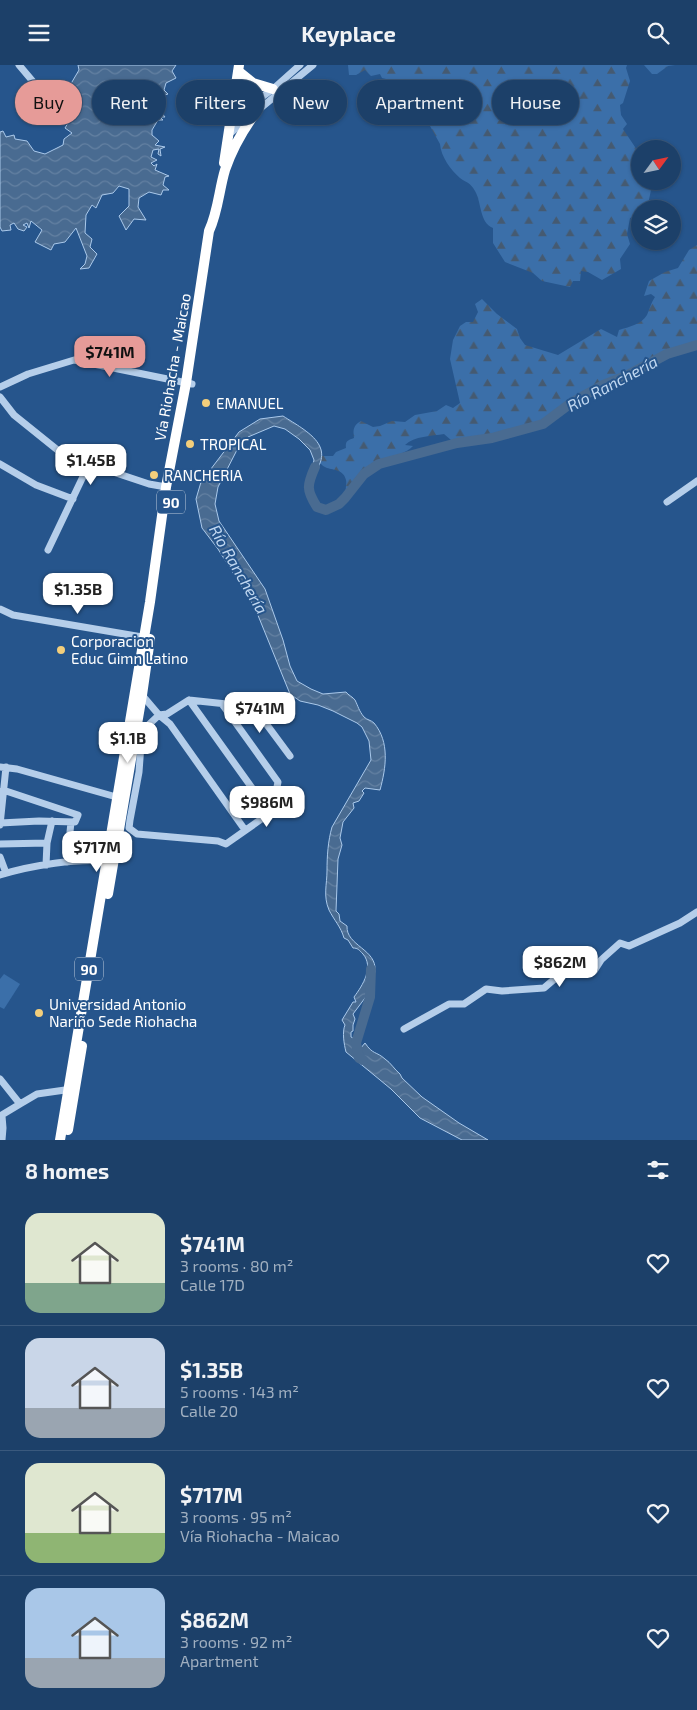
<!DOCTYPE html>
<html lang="en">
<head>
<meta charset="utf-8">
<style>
  :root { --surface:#1c4069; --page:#294b71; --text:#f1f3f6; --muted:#a0afc0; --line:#3a597d; --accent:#e69b98 }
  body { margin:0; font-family:"Exo 2",sans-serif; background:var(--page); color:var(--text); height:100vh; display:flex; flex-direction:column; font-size:19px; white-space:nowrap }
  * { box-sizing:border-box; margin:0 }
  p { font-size:16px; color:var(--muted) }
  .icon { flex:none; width:28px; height:28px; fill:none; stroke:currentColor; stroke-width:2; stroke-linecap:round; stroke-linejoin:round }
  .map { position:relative; height:1075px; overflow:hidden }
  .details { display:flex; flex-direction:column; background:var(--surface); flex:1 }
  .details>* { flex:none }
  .hud { position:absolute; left:15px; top:15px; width:668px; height:45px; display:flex; gap:10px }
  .needle { width:32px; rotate:57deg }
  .controls { position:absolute; left:631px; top:75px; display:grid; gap:10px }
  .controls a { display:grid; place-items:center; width:50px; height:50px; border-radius:50%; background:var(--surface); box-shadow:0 1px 4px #0004,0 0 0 1px var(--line); font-size:25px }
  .price { position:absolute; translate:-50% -42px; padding:0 11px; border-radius:10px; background:#fff; color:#222; font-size:16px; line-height:32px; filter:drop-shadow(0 1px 2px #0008) }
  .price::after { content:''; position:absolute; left:50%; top:30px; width:15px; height:11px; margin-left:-8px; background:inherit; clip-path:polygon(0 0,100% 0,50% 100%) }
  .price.active { background:var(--accent); color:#111 }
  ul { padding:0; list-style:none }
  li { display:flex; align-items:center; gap:15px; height:125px; padding:0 25px }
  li+li { border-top:1px solid var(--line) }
  li span { display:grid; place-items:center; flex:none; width:140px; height:100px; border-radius:15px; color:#555 }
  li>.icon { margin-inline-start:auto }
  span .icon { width:60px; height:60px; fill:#fffc; stroke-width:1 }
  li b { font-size:21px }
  h2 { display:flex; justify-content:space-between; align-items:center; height:60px; padding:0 25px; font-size:21px }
  .chip { padding:0 18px; border-radius:22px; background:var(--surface); box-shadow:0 1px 4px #0004,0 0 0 1px var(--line); font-size:18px; line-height:45px }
  .chip.active { background:var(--accent); color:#111 }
  header { display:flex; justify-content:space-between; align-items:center; height:65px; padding:0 25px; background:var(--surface); font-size:22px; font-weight:700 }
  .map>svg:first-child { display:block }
  .grass { fill:#3b6fa9 }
  .forest { fill:url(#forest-firs) }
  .water { fill:url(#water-waves); stroke:#aac9eb }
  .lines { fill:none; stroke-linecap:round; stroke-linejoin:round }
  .river { stroke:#496b91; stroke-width:10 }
  .minor { stroke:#b5ceea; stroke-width:7 }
  .highway { stroke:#fff; stroke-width:10 }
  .poi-dot { fill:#f3ce7b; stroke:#26558c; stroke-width:2 }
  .labels { text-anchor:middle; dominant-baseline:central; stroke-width:4; stroke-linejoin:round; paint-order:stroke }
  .shield { fill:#26558c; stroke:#beccdc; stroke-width:1 }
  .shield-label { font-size:14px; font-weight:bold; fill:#fff }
  .street-label { font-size:15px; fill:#fff; stroke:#26558c }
  .poi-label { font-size:15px; fill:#fff; stroke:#26558c; text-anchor:start }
  .water-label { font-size:16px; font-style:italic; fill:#c1d8f1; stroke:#26558c }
</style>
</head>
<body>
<header><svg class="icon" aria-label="menu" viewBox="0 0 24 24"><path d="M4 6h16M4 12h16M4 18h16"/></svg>Keyplace<svg class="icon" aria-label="search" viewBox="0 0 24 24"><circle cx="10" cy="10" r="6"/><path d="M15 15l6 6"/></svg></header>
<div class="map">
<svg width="697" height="1075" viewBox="0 0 697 1075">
  <defs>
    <pattern id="forest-firs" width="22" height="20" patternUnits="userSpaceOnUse" patternTransform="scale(1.25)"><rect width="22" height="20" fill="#3b6fa9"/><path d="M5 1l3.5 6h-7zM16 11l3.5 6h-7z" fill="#455a71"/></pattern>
    <pattern id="water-waves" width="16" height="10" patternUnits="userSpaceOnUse" patternTransform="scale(1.25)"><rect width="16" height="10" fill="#496b91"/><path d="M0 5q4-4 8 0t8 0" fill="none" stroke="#6481a2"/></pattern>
  </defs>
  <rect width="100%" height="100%" fill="#26558c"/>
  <path class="grass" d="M4,909L20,919L4,944L0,942V914Z"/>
  <path class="forest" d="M348,0H627L626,3L630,16L623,38L620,40L621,50L627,59L623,64L637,85V102L640,105V116H650L651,125L647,144H640V149L630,153L627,169L630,179L620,194L621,204L602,215L588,207L581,206L580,216H573L570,222L542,216L533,208L505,197L493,178V163C479,157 482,138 475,126C470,117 467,118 460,113C451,105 441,92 440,79L414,32L386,14L382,13L380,9L371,11L365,5L356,10H349Z
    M644,0H675L668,1L657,9H652Z
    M697,180V280L667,289L626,311L601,321L572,337L543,359L492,373L457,378L451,375L444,369C432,371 414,371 405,380L413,381C399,395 377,390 367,404L368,406L363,409L348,429L346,427C345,423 347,419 346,415C344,405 334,405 327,403C324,402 322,400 320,398L322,391H333L336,387L346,383C345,376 348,375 354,373C353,366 353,360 361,356L373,362L380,361L392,356L405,357L415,350L437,346L446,340L453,343L460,338L450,294L453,275L460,261L466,257H473L478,247L475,239L482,234L497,249L517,264L520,273L525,280L558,290L601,264L617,272L619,265C629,262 642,259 647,250C650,243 651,238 655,232L651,229L644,231L649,216L665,207L678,203L689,185Z"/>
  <path class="water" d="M78,0H176L172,6L176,13L166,18L164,25L168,29L159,32L162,41L160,46L165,52H160L163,55H158L152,65V70L159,76L155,80L165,82L160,84L161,91L158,89L159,84L153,85L151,92L157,95L151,98L154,101L157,99L155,105L169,111L165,112L163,120L169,125H163L161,130L149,127L139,133L138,142L146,155L134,154L126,165L119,151L129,141V124L119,121L113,128L102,130L96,143L92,140L86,150L85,168L92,174L90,182L97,189L89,203L80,204L85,199L87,191L76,163L65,177L54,179L51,185L35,177L42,165L31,156L29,163L27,158L23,160L27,162L24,166L18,164L14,158L10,160L11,165L2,166L0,162V67L3,66L6,72L14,70L15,74L27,76L34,86L45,89L63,80L64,74L72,68L65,63L68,58L63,52L70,37L69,22L79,5Z
    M283,351C308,367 339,382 310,413L314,395L310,385L299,374L285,364L274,361L248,372L239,381L218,422L215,439L219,456L265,524L283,575L290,601L297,616L311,624L323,629L346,627C348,630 353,632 355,635C358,641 359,646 364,652C367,655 371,655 374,658C390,677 386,703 380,725L365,723L362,726L364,728L359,736L353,738L354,743L343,757L340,773L342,780L338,794L336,846L339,849L340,856L347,861C346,881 377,884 375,906C375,910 371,913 370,917C369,919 369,922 369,925L366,926L367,927H370L368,929L353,949L355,954L353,960V966L351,967V972L353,973V980L357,984H360L365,978C373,990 376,986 385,994C391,998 394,1004 400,1009L402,1013L422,1032L459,1058L488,1075H462L420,1053L391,1024L346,987C344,979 342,967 345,960L342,955L353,937H356L354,932C363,920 374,902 363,889C359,885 358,883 353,883L348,875L344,873C341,862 334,855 329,845C323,831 327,819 327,806C327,791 328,776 332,762L371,695L369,676L362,662L357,658L333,646L318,640L300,636L290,629L255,543L218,484L202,463L196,434L201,417L239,367L260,354Z"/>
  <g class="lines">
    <path class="river" d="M315,402C307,420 306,425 317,442L326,445L339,439L345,433L364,409L379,399L457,378L492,373L543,359L571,338L601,321L626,311L667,289L697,280
      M363,995L359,993L356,978L370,932L371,904"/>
    <path class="minor" d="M19,0L46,32
      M230,55L273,24L300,0
      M228,70L313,0
      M0,322L28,309L74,295L192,319
      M0,332L14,350L60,387L89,399L149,419L166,422
      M0,399L36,420L73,434
      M667,437L697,416
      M48,485L89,399
      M0,544L13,550L148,573
      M140,629L142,630L159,650L167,649L189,635L236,640L247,633L290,691
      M189,635L270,748
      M222,639L278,717L277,722L273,727L270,748L226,779L218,776L137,769L129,763L130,755L139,707L142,666L159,650L170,659L245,765
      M0,702L17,704L120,733
      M0,758L39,756L75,757L78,750L3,725
      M0,760L6,702
      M0,779L47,778
      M0,792L6,808
      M67,797L71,757
      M46,800L47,778L52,756
      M0,810C29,801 80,792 111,797
      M404,964L449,939H464L486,924L502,926L544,923L565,905L594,906L601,895L620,878L629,881L680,858L697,847
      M0,1014L20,1039L37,1029L72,1024
      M0,1051L20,1039
      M2,1051L3,1063L2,1075"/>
    <path class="highway" d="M238,6L253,18L273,24
      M224,98L239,0
      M108,829L142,630L150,574
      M68,1065L82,981
      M60,1075L150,537L166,422L186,318L209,166C218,147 219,125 225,105C232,84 243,65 256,47"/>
  </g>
  <g class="poi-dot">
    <circle cx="206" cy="338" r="5"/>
    <circle cx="190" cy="379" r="5"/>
    <circle cx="154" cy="410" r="5"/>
    <circle cx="61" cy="585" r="5"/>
    <circle cx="39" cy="948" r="5"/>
  </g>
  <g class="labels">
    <g class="shield">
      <rect x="157" y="425.5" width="28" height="23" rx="4"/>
      <rect x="75" y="892.5" width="28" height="23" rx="4"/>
    </g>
    <g class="shield-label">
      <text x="171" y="437">90</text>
      <text x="89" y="904">90</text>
    </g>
    <g class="street-label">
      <text transform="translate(172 302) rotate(-80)">Vía Riohacha - Maicao</text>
    </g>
    <g class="poi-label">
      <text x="216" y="338">EMANUEL</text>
      <text x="200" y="379">TROPICAL</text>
      <text x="164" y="410">RANCHERIA</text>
      <text x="71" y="576">Corporacion<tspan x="71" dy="17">Educ Gimn Latino</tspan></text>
      <text x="49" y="939">Universidad Antonio<tspan x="49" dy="17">Nariño Sede Riohacha</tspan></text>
    </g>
    <g class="water-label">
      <text transform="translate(612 318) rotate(-28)">Río Ranchería</text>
      <text transform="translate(239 504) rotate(60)">Río Ranchería</text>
    </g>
  </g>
</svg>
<div class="controls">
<a><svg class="needle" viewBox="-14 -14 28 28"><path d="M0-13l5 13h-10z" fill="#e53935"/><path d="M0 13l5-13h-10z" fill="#a0afc0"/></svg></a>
<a><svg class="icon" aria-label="layers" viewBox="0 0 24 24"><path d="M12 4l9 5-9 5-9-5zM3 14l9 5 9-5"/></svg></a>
</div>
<b class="price active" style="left:110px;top:313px">$741M</b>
<b class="price" style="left:91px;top:421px">$1.45B</b>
<b class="price" style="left:78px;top:550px">$1.35B</b>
<b class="price" style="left:260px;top:669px">$741M</b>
<b class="price" style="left:128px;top:699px">$1.1B</b>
<b class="price" style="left:267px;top:763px">$986M</b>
<b class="price" style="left:97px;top:808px">$717M</b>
<b class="price" style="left:560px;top:923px">$862M</b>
<div class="hud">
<a class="chip active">Buy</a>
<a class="chip">Rent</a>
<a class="chip">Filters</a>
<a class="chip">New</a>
<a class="chip">Apartment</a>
<a class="chip">House</a>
</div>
</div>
<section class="details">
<h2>8 homes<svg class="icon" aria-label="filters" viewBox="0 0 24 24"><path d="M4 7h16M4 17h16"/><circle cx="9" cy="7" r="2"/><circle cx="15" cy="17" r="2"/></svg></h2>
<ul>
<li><span style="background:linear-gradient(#dfe7d0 70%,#7fa58c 0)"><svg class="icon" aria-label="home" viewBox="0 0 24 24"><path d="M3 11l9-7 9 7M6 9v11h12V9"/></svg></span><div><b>$741M</b><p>3 rooms · 80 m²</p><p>Calle 17D</p></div><svg class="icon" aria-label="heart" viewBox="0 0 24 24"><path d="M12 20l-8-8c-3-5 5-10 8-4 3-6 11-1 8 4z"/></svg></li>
<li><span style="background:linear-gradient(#c9d6e8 70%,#9aa5b1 0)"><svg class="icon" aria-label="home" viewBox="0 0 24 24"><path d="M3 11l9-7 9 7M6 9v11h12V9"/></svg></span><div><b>$1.35B</b><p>5 rooms · 143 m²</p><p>Calle 20</p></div><svg class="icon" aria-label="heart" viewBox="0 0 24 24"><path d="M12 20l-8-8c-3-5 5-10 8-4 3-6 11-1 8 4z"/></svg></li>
<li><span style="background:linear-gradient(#dfe7d0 70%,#8fb573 0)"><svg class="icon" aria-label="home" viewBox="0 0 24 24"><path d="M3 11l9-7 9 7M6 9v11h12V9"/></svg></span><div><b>$717M</b><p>3 rooms · 95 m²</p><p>Vía Riohacha - Maicao</p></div><svg class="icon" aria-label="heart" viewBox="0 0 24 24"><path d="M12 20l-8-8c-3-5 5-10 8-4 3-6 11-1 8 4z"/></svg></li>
<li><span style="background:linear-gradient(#a9c7e8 70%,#9aa5b1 0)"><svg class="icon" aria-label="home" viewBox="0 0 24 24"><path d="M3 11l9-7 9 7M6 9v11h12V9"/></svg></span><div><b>$862M</b><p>3 rooms · 92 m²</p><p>Apartment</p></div><svg class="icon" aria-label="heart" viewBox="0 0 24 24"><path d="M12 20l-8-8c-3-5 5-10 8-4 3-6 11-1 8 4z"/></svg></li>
</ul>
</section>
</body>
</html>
